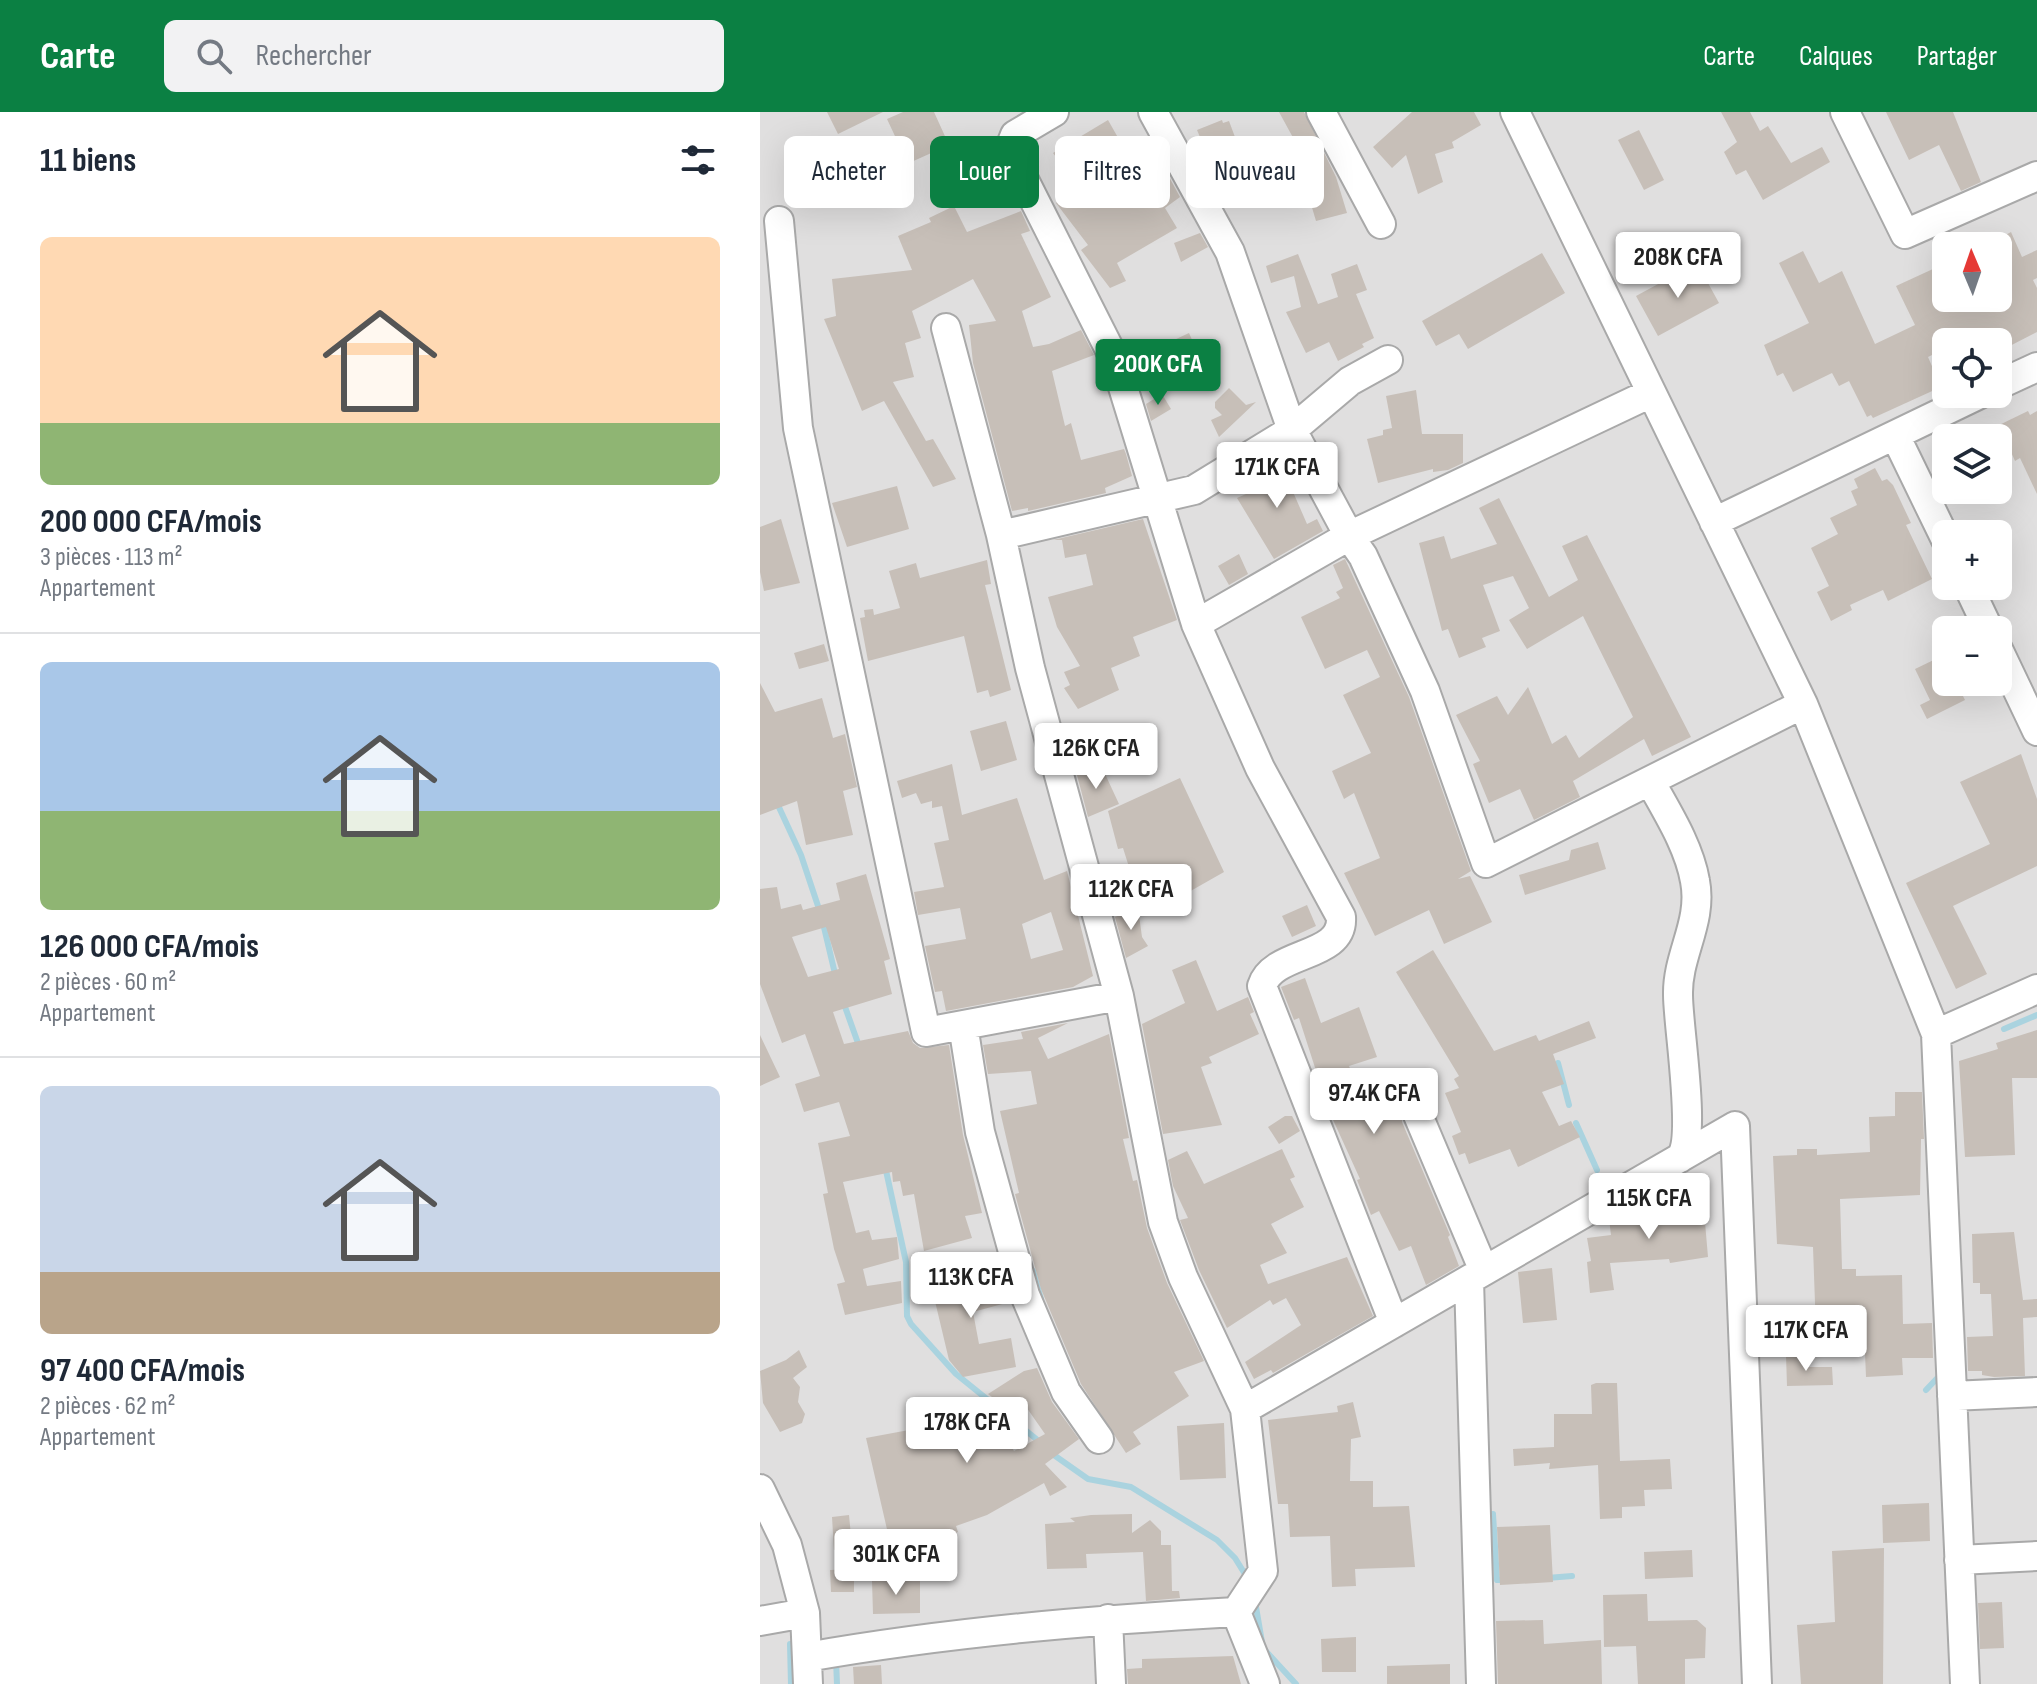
<!DOCTYPE html>
<html lang="fr">
<head>
<meta charset="utf-8">
<style>
  :root { --surface:#fff; --page:#f2f2f3; --text:#1f2937; --muted:#747a83; --line:#e0e1e3; --accent:#0b8043 }
  body { margin:0; font-family:"Sofia Sans Condensed",sans-serif; background:var(--page); color:var(--text); height:100vh; display:flex; flex-direction:column; font-size:30px; white-space:nowrap }
  * { box-sizing:border-box; margin:0 }
  p { font-size:26px; color:var(--muted) }
  .icon { flex:none; width:44px; height:44px; fill:none; stroke:currentColor; stroke-width:2; stroke-linecap:round; stroke-linejoin:round }
  .map { position:relative; flex:1; overflow:hidden }
  .drawer { display:flex; flex-direction:column; background:var(--surface); width:760px }
  .drawer>* { flex:none }
  .top-card { position:absolute; left:24px; top:24px; width:760px; height:72px; display:flex; gap:16px }
  .needle { width:52px; rotate:358deg }
  .controls { position:absolute; left:1172px; top:120px; display:grid; gap:16px }
  .controls a { display:grid; place-items:center; width:80px; height:80px; border-radius:12px; background:var(--surface); box-shadow:0 8px 32px #0002; font-size:40px }
  .price { position:absolute; translate:-50% -68px; padding:0 18px; border-radius:8px; background:#fff; color:#222; font-size:26px; line-height:52px; filter:drop-shadow(0 2px 4px #0008) }
  .price::after { content:''; position:absolute; left:50%; top:48px; width:24px; height:18px; margin-left:-12px; background:inherit; clip-path:polygon(0 0,100% 0,50% 100%) }
  .price.on { background:var(--accent); color:#fff }
  ul { padding:0; list-style:none }
  li { display:grid; align-content:center; gap:16px; height:424px; padding:0 40px }
  li+li { border-top:2px solid var(--line) }
  li span { display:grid; place-items:center; height:248px; border-radius:12px; color:#555 }
  li>.icon { margin-inline-start:auto }
  span .icon { width:144px; height:144px; fill:#fffc; stroke-width:1 }
  li b { font-size:34px }
  h2 { display:flex; justify-content:space-between; align-items:center; height:96px; padding:0 40px; font-size:34px }
  .chip { padding:0 28px; border-radius:12px; background:var(--surface); box-shadow:0 8px 32px #0002; font-size:28px; line-height:72px }
  .chip.on { background:var(--accent); color:#fff }
  header { display:flex; align-items:center; gap:48px; box-sizing:border-box; height:112px; padding:0 40px; background:var(--accent); color:#fff }
  header strong { font-size:38px }
  nav { display:flex; gap:44px; margin-inline-start:auto; font-size:28px }
  .search { width:560px; height:72px; background:var(--page); display:flex; align-items:center; gap:20px; box-sizing:border-box; padding:0 28px; border-radius:12px; color:var(--muted); font-size:30px }
  main { display:flex; flex:1; min-height:0 }
  .map>svg:first-child { display:block }
  .residential { fill:#e0dfdf; fill-rule:evenodd }
  .lines { fill:none; stroke-linecap:round; stroke-linejoin:round }
  .stream { stroke:#aad3df; stroke-width:6 }
  .building { fill:#c7bfb8; fill-rule:evenodd }
  .minor-casing { stroke:#a9a9a9; stroke-width:32 }
  .minor { stroke:#fff; stroke-width:28 }
</style>
</head>
<body>
<header>
<strong>Carte</strong>
<div class="search"><svg class="icon" aria-label="search" viewBox="0 0 24 24"><circle cx="10" cy="10" r="6"/><path d="M15 15l6 6"/></svg>Rechercher</div>
<nav><a>Carte</a><a>Calques</a><a>Partager</a></nav>
</header>
<main>
<section class="drawer">
<h2>11 biens<svg class="icon" aria-label="filters" viewBox="0 0 24 24"><path d="M4 7h16M4 17h16"/><circle cx="9" cy="7" r="2"/><circle cx="15" cy="17" r="2"/></svg></h2>
<ul>
<li><span style="background:linear-gradient(#ffd9b3 75%,#8fb573 0)"><svg class="icon" aria-label="home" viewBox="0 0 24 24"><path d="M3 11l9-7 9 7M6 9v11h12V9"/></svg></span><div><b>200 000 CFA/mois</b><p>3 pièces · 113 m²</p><p>Appartement</p></div></li>
<li><span style="background:linear-gradient(#a9c7e8 60%,#8fb573 0)"><svg class="icon" aria-label="home" viewBox="0 0 24 24"><path d="M3 11l9-7 9 7M6 9v11h12V9"/></svg></span><div><b>126 000 CFA/mois</b><p>2 pièces · 60 m²</p><p>Appartement</p></div></li>
<li><span style="background:linear-gradient(#c9d6e8 75%,#b9a48a 0)"><svg class="icon" aria-label="home" viewBox="0 0 24 24"><path d="M3 11l9-7 9 7M6 9v11h12V9"/></svg></span><div><b>97 400 CFA/mois</b><p>2 pièces · 62 m²</p><p>Appartement</p></div></li>
</ul>
</section>
<div class="map">
<svg width="1277" height="1572" viewBox="0 0 1277 1572">
  <rect width="100%" height="100%" fill="#f2efe9"/>
  <path class="residential" d="M0,0H1277V1572H0ZM1186,134H1238V186H1186ZM1186,230H1238V282H1186ZM1186,326H1238V378H1186ZM1186,422H1238V474H1186ZM1186,518H1238V570H1186Z"/>
  <g class="lines">
    <path class="stream" d="M17,691L41,743L60,800
      M63,811L76,866
      M84,892L99,934
      M1244,917L1277,903
      M798,951L809,993
      M816,1011L837,1058
      M125,1054L146,1150L147,1204L151,1212L196,1262L280,1330
      M273,1159L281,1187
      M1166,1278L1183,1260
      M291,1341L328,1367L371,1375L457,1428L475,1446L488,1467
      M733,1402L737,1468H748
      M787,1466L812,1464
      M495,1489L503,1536L536,1572
      M30,1532L31,1572
      M76,1548L77,1572"/>
  </g>
  <path class="building" d="M67,0H123L78,22Z
    M143,0H174L189,33L138,56L146,80L123,88L120,81L81,93L72,66L110,53L108,48L141,37L127,7Z
    M519,0H544L576,65L587,101L556,109L548,82L553,80L538,44L542,42Z
    M652,0H714L721,13L692,30L694,36L675,42L683,70L658,82L646,43L632,56L613,35Z
    M961,0H990L1000,19L1008,14L1031,51L1062,35L1070,50L1003,88L986,58L976,63L964,40L977,30Z
    M1126,0H1193L1221,70L1201,79L1179,33L1149,48Z
    M348,8L369,45L390,30L420,85L405,96L417,116L357,151L366,169L350,176L321,138L328,133L296,91L318,74L293,41Z
    M462,8L463,11L469,9L491,68L473,78L462,58L455,61L437,18Z
    M879,18L904,68L884,78L858,28Z
    M194,94L207,120L261,99L270,119L261,122L291,185L262,199L273,235L289,232L321,218L334,243L292,259L305,314L311,311L321,348L364,337L366,342L372,364L345,376L346,381L268,399V396L252,399L213,251L209,213L236,209L213,167L152,199L161,226L145,231L154,265L133,270L166,329L173,327L196,367L173,375L124,289L102,299L64,207L76,204L72,167L152,158L138,124L171,110L169,106Z
    M1251,120L1262,145L1277,138V166L1273,168L1277,176V220L1242,238L1233,219L1211,230H1186V236L1168,245L1181,275L1113,306L1111,303L1107,305L1089,269L1079,274L1072,261L1033,280L1023,261L1017,264L1004,233L1049,211L1019,151L1043,139L1059,171L1082,159L1115,232L1155,213L1136,174L1186,151V186H1238V127Z
    M440,121L448,135L421,150L414,131Z
    M782,141L805,181L708,237L699,222L676,234L662,209Z
    M538,142L558,192L578,185L571,162L597,152L607,178L596,182L614,226L602,232L604,235L578,249L569,230L546,241L526,200L541,195L534,164L511,171L506,154Z
    M937,151L959,191L898,224L876,184Z
    M429,221L433,230L437,228L452,260L433,269L424,250L392,262L384,242L415,231L414,228Z
    M469,276L486,293L496,290L459,325L451,308L462,303L455,296V290Z
    M656,278L662,322H703V351L688,358L673,360V357L618,371L607,327L623,323V318L632,316L626,284Z
    M402,282L411,297L391,309L386,292Z
    M1268,299L1270,303L1277,299V382L1260,346L1255,349L1251,340L1248,341L1235,315Z
    M521,347L537,368L530,373L547,412L557,407L563,419L514,447L477,386L486,382L482,373Z
    M1115,356L1122,369L1127,367L1133,373L1151,411L1146,413L1172,467L1128,489L1123,478L1090,493L1092,498L1071,509L1057,480L1069,474L1051,436L1078,422L1070,406L1097,393L1091,379L1098,376L1094,367Z
    M137,374L149,417L87,435L72,391Z
    M739,386L789,485L818,468L802,434L827,423L931,625L892,644L884,627L813,669L820,685L774,708L760,677L729,691L713,652L720,649L696,603L737,584L748,603L768,575L792,632L806,623L819,646L873,605L823,504L767,537L749,508L769,496L753,464L723,473L740,519L722,526L726,535L699,546L688,517L682,519L659,431L684,424L691,447L737,432L719,396Z
    M21,407L40,471L4,479L0,460V415Z
    M383,407L417,508L373,525L380,544L351,556L359,578L318,597L304,576L310,573L304,560L320,554L297,515L288,485L333,473L326,442L305,446L302,428H293Z
    M479,442L488,462L469,473L458,454Z
    M585,447L649,585L711,759L698,767L710,764L732,810L684,832L669,798L615,824L584,761L620,746L594,681L584,687L572,659L611,641L583,583L620,565L607,538L565,557L541,505L580,486L576,480L583,476L573,453Z
    M227,448L231,472L225,473L251,578L230,585L228,578L217,581L204,524L108,549L100,506L105,505L104,498L113,497L114,503L140,496L129,459L156,451L160,466Z
    M64,532L69,549L39,557L34,541Z
    M1186,542V570H1196L1205,588L1167,607L1160,593L1170,588L1155,557Z
    M0,571L15,600L62,586L73,626L85,622L97,675L83,679L93,723L46,733L37,689L0,703Z
    M246,609L257,648L221,659L210,619Z
    M1261,642L1277,687V754L1193,794L1227,862L1196,877L1146,771L1230,732L1200,670Z
    M340,651L359,692L328,705L317,663Z
    M192,652L202,703L257,686L284,768L307,759L333,864L313,875L186,899L182,879L175,880L165,834L206,827L200,796L158,803L154,780L184,775L174,731L189,728L182,694L172,696V689L161,692L156,681L142,686L137,669ZM291,800L303,838L271,847L262,812Z
    M420,666L464,760L413,789L410,783L381,793L363,736L358,737L348,699Z
    M838,730L846,757L765,783L759,763L809,748L811,738Z
    M106,762L130,847L124,849L132,882L73,900L84,932L148,919L153,931L160,936L189,933L203,1023L222,1101L205,1104L212,1126L164,1139L154,1082L143,1084L140,1069L133,1070L132,1060L83,1070L96,1121L109,1118L112,1128L137,1125L139,1147L103,1157L107,1174L141,1169L142,1191L85,1203L77,1172L85,1170L74,1137L63,1082L68,1081L58,1031L90,1024L79,990L44,1000L35,972L60,964L45,922L22,931L0,872V777L17,775L21,797L41,792L43,798L80,788L76,771ZM66,815L79,857L48,865L32,825Z
    M547,793L556,814L532,825L522,804Z
    M378,796L382,825L388,834L366,846L355,805Z
    M673,838L734,939L776,923L779,929L829,909L836,926L793,942L804,972L782,980L799,1014L811,1009L820,1025L758,1055L750,1037L709,1052L705,1041L699,1043L692,1024L701,1020L685,981L699,976L694,967L699,964L636,860Z
    M436,848L457,899L488,885L494,900L490,902L499,922L449,945L452,951L441,955L462,1013L403,1022L382,912L425,891L412,858Z
    M545,866L561,911L599,895L617,945L589,954L604,989L608,987L610,992L635,980L642,997V1010L690,1123L688,1125L699,1154L666,1173L651,1134L639,1139L619,1099L611,1103L597,1068L600,1067L569,999L539,906L534,908L521,875Z
    M308,911L278,926L288,947L349,922L369,1026L363,1027L373,1069L377,1068L387,1116L407,1171L444,1249L414,1260L429,1284L373,1320L381,1332L366,1341L321,1272L281,1177L255,1082L259,1081L240,999L277,992L271,959L228,962L223,933L263,927L261,920Z
    M1277,918V966H1252L1255,1043L1205,1045L1199,949L1238,937L1236,931Z
    M0,923L20,965L0,974Z
    M1135,980H1162L1164,1027H1161L1160,1083L1080,1087L1082,1157H1096V1164L1142,1163L1143,1212L1172,1211L1173,1246H1142L1143,1263L1106,1265L1104,1217L1056,1219L1053,1135L1017,1132L1013,1044L1037,1043V1037H1057V1043L1110,1040L1109,1005L1135,1004Z
    M525,1004H532L540,1019L519,1032L508,1015Z
    M522,1037L535,1065L530,1067L544,1095L511,1112L527,1141L500,1153L508,1172L587,1145L613,1204L513,1261L511,1258L494,1267L485,1250L541,1213L526,1186L513,1193L510,1188L467,1216L439,1158L420,1108L428,1106L413,1074L408,1048L427,1039L444,1072Z
    M943,1087L948,1145L910,1151L909,1147L850,1151L854,1178L830,1181L827,1150L831,1149L827,1126L851,1123L849,1107L907,1102L905,1091Z
    M1254,1120L1263,1188L1277,1187V1205L1263,1206L1265,1264L1234,1265L1222,1263V1259H1208L1207,1225L1233,1224L1231,1182H1220V1171H1213L1212,1122Z
    M240,1155L247,1182L244,1183L246,1191L213,1200L219,1232L251,1226L256,1255L203,1265L189,1248L169,1164L206,1159L207,1164Z
    M792,1156L797,1208L763,1211L758,1160Z
    M39,1238L47,1255L33,1266L40,1275L38,1290L45,1302L42,1311L20,1320L3,1291L0,1259L26,1248Z
    M1026,1243H1045V1255H1072L1073,1273L1027,1274Z
    M277,1256L292,1290L319,1327L285,1352L307,1375L290,1384L284,1371L227,1403L196,1414L198,1420L170,1430L166,1417L129,1426L106,1326L149,1318L152,1329L198,1317L191,1306L214,1291L241,1336L250,1332L254,1339L285,1322L262,1289L249,1298L228,1282L264,1259Z
    M836,1271H857L860,1349L910,1347L912,1377L884,1378L885,1394L862,1395V1406L840,1407L838,1353L789,1357L790,1351L754,1354L753,1337L794,1335V1302H832L831,1273Z
    M593,1290L601,1325L591,1327L590,1369H613V1395L649,1394L655,1455L595,1457L596,1474L572,1475L570,1424L530,1425L528,1392H518L508,1308L578,1300L577,1294Z
    M464,1311L466,1366L420,1368L417,1314Z
    M1169,1391L1170,1429L1123,1431L1122,1393Z
    M372,1402V1421L390,1408L401,1419V1433H411L412,1479H419L420,1486L386,1489L383,1440L326,1442L327,1456L287,1457L285,1412L315,1410L310,1406L331,1403Z
    M89,1403L92,1434L74,1438L72,1405Z
    M790,1413L793,1470L740,1473L737,1415Z
    M1124,1436L1123,1572H1041L1037,1513L1075,1510L1072,1439Z
    M932,1438L933,1465L885,1467L884,1440Z
    M94,1457V1480H71L70,1458Z
    M160,1468V1501L113,1502L112,1469Z
    M887,1482L888,1509L937,1508L946,1516L945,1546L925,1547V1572H878L876,1534L844,1535L843,1483Z
    M1242,1490L1244,1536L1220,1537L1218,1491Z
    M783,1508L784,1532L841,1528L842,1572H738L736,1509Z
    M596,1525V1560H562L561,1527Z
    M473,1544L481,1572H368L367,1557L382,1556V1547Z
    M690,1552V1572H627V1554Z
    M121,1553L122,1572H94L93,1555Z"/>
  <g class="lines">
    <g class="minor-casing">
      <path id="minor" d="M294,0L255,23L249,38L354,246L436,512L500,656L581,805C584,847 513,838 502,874L634,1211
        M393,0L470,140L532,318L589,424L891,281
        M561,0L621,112
        M755,0L1043,592L1176,922L1205,1572
        M1085,0L1145,122L1277,64
        M19,109L38,316L166,920L359,884
        M186,216L241,423L270,556L359,884L403,1110L423,1165L485,1297L503,1459L476,1500
        M1238,273L1277,255
        M1135,323L1186,428
        M954,410L1220,282
        M241,423L434,378L532,318L590,269L628,248
        M1208,474L1229,518
        M436,512L589,424L603,444L665,579L726,751L1043,592
        M1238,537L1277,619
        M890,669C907,700 929,734 935,769C943,810 917,843 918,883C918,915 937,1026 920,1046
        M203,913L220,1020L265,1183L306,1280L339,1327
        M1176,922L1277,877
        M658,1003L724,1159
        M709,1168L721,1572
        M1192,1284L1277,1280
        M485,1297L975,1014L997,1572
        M0,1377L27,1433L45,1501L48,1572
        M1199,1448L1277,1444
        M476,1500L505,1572
        M348,1507L351,1572
        M0,1509L45,1501
        M47,1545C189,1520 332,1508 476,1500"/>
    </g>
    <use href="#minor" class="minor"/>
  </g>
</svg>
<div class="controls">
<a><svg class="needle" viewBox="-14 -14 28 28"><path d="M0-13l5 13h-10z" fill="#e53935"/><path d="M0 13l5-13h-10z" fill="#747a83"/></svg></a>
<a><svg class="icon" aria-label="locate" viewBox="0 0 24 24"><circle cx="12" cy="12" r="6"/><path d="M12 2v4M12 18v4M2 12h4M18 12h4"/></svg></a>
<a><svg class="icon" aria-label="layers" viewBox="0 0 24 24"><path d="M12 4l9 5-9 5-9-5zM3 14l9 5 9-5"/></svg></a>
<a>+</a>
<a>−</a>
</div>
<b class="price" style="left:918px;top:188px">208K CFA</b>
<b class="price on" style="left:398px;top:295px">200K CFA</b>
<b class="price" style="left:517px;top:398px">171K CFA</b>
<b class="price" style="left:336px;top:679px">126K CFA</b>
<b class="price" style="left:371px;top:820px">112K CFA</b>
<b class="price" style="left:614px;top:1024px">97.4K CFA</b>
<b class="price" style="left:889px;top:1129px">115K CFA</b>
<b class="price" style="left:211px;top:1208px">113K CFA</b>
<b class="price" style="left:1046px;top:1261px">117K CFA</b>
<b class="price" style="left:207px;top:1353px">178K CFA</b>
<b class="price" style="left:136px;top:1485px">301K CFA</b>
<div class="top-card">
<a class="chip">Acheter</a>
<a class="chip on">Louer</a>
<a class="chip">Filtres</a>
<a class="chip">Nouveau</a>
</div>
</div>
</main>
</body>
</html>
